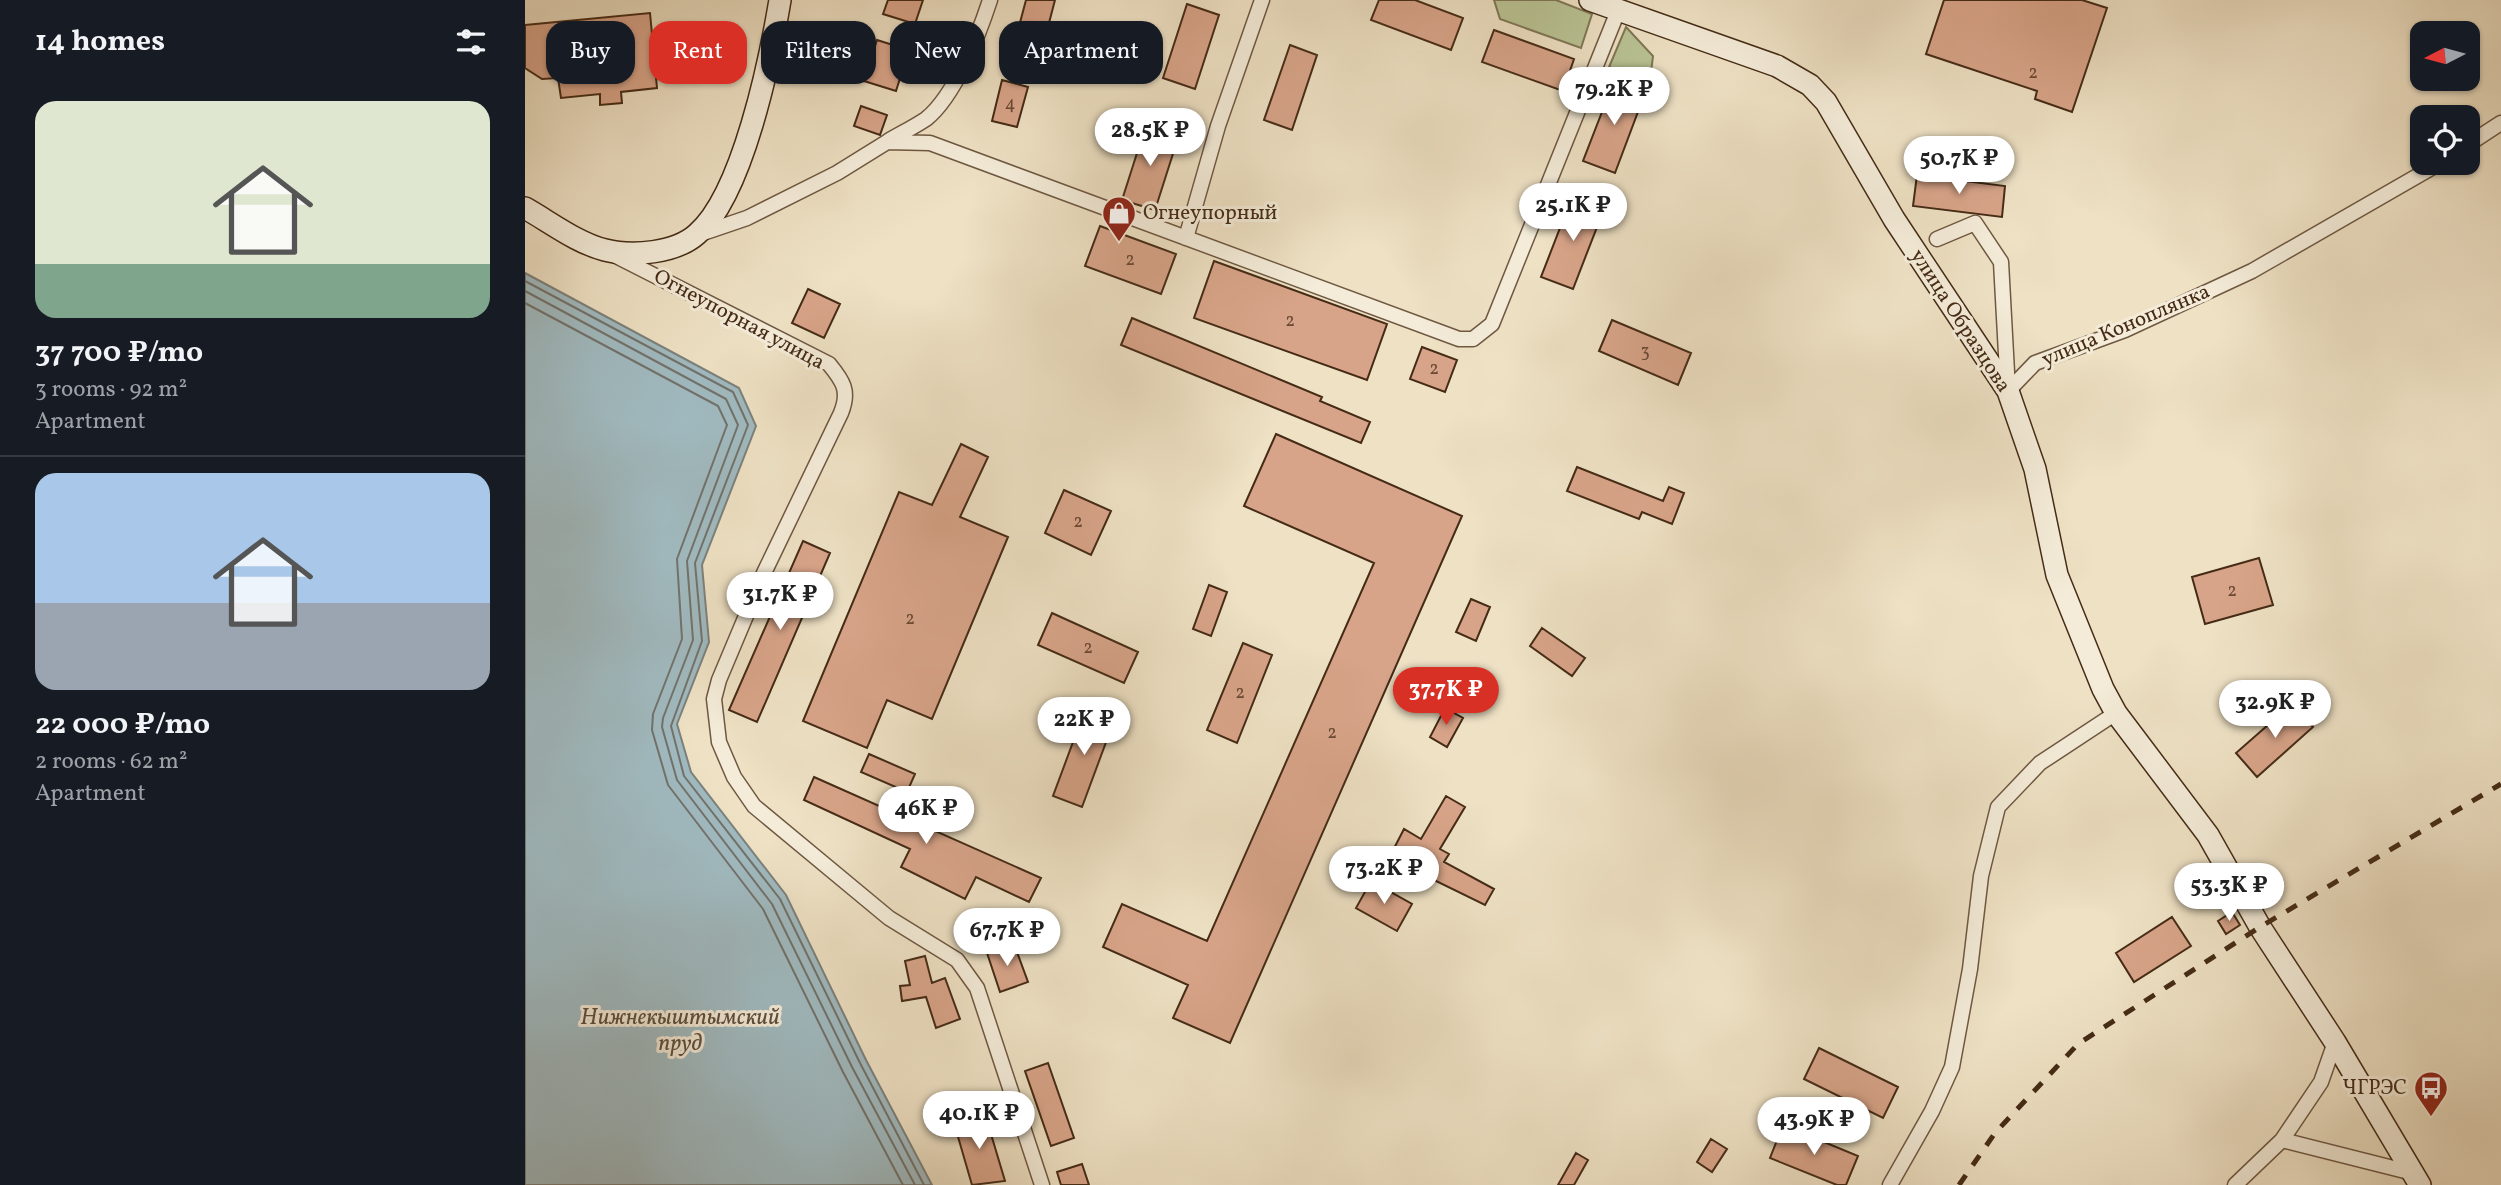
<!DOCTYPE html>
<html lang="en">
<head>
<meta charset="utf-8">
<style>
  :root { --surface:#171b24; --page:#20242c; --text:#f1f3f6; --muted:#9ea1a6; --line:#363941; --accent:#d93025 }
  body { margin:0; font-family:Vollkorn,serif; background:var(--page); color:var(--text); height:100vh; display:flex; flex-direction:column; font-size:26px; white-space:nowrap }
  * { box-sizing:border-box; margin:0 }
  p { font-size:23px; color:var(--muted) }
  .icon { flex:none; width:38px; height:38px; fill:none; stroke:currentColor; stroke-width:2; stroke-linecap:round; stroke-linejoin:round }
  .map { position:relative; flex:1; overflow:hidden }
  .side { display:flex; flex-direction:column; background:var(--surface); width:525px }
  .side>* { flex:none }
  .banner { position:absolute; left:21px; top:21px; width:665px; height:63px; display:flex; gap:14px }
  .needle { width:46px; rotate:264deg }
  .buttons { position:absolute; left:1885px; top:21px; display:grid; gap:14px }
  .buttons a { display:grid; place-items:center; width:70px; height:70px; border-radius:14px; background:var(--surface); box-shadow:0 2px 5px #0004; font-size:35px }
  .price { position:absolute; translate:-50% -60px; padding:0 16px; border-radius:24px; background:#fff; color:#222; font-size:23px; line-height:46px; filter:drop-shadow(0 2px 4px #0008) }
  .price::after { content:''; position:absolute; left:50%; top:42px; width:21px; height:16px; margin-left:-10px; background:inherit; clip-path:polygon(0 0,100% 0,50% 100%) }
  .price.active { background:var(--accent); color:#fff }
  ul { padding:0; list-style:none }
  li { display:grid; align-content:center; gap:14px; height:371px; padding:0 35px }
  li+li { border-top:2px solid var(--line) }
  li span { display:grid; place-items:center; height:217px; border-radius:21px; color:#555 }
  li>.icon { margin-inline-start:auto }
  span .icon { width:126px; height:126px; fill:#fffc; stroke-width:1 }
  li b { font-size:30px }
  h2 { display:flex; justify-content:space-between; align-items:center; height:84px; padding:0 35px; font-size:30px }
  .tag { padding:0 24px; border-radius:21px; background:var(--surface); box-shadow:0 2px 5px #0004; font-size:24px; line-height:63px }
  .tag.active { background:var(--accent); color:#fff }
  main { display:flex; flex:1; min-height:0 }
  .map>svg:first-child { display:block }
  .green { fill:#b9c394; stroke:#7f7755; stroke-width:2 }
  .water { fill:#a0bac0; stroke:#7c817c; stroke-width:2 }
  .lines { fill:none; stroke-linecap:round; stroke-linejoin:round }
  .shore { stroke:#72726b; stroke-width:2 }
  .building { fill:#d8a489; stroke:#452b16; stroke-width:2 }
  .street-casing { stroke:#6f5842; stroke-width:17 }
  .secondary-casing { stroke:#452b16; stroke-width:24 }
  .street { stroke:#f4ecd9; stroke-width:14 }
  .secondary { stroke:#f4ecd9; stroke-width:21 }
  .rail { stroke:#452b16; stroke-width:5; stroke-dasharray:12 12; stroke-linecap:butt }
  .labels { text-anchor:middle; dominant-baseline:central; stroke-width:6; stroke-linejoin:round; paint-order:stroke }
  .number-label { font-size:18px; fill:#6a4933 }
  .poi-label { font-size:21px; fill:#452b16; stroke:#f4ecd9; text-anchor:start }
  .street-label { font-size:21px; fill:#452b16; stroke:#f4ecd9 }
  .water-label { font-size:23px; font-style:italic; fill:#5c4f40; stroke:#f4ecd9 }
</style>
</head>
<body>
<main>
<section class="side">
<h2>14 homes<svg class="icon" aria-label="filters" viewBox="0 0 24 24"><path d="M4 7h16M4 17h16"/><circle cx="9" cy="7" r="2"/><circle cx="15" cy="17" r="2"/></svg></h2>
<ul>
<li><span style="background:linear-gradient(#dfe7d0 75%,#7fa58c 0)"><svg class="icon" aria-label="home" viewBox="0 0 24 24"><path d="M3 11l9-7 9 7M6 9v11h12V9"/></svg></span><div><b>37 700 ₽/mo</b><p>3 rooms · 92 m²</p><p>Apartment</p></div></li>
<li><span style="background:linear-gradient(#a9c7e8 60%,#9aa5b1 0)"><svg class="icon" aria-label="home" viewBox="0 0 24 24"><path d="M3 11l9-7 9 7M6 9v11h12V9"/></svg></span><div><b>22 000 ₽/mo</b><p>2 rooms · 62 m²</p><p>Apartment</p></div></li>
</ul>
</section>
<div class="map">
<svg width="1976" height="1185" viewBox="0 0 1976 1185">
  <rect width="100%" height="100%" fill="#eee1c4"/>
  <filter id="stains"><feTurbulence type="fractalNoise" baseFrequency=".00286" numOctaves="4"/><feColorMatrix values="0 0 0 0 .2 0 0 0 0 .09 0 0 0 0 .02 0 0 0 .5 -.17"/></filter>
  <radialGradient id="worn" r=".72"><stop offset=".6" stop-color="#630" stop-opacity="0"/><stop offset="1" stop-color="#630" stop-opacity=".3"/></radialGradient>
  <path class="green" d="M969,0H1031L1067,14L1056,48L975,19Z
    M1101,27L1128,56L1126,72L1114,81L1084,67Z"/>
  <path class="water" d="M0,273L214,388L231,426L177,565L184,642L152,724L166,772L261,895L341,1060L407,1185H0Z"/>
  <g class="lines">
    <path class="shore" d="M0,281L208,392L223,425L170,563L177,641L146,726L159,776L255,899L335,1063L399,1185
      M0,291L201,399L213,425L162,561L168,640L138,718L137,727L152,780L247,904L327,1067L390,1185
      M0,303L193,406L202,425L152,559L157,639L128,714L127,730L143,785L238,909L318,1072L378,1185"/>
  </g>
  <path class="building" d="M363,0H398L390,24L358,14Z
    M501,0H530L519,42L492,34Z
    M854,0H890L938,18L926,50L846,20Z
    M1419,0H1557L1582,8L1547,112L1510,99L1512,91L1401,54Z
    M662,4L694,15L670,89L638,78Z
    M125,13L132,88L96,92L97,103L75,105V94L36,98L33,78L17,79L0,68V25Z
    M969,30L1049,59L1038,91L957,62Z
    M352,40L384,50L371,91L339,81Z
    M765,45L792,55L767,130L739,120Z
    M477,80L503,87L492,127L467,121Z
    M1089,81L1120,93L1090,173L1058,161Z
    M336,106L362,115L355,135L329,126Z
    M621,125L654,135L630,210L597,200Z
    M1392,175L1480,186L1477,217L1388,206Z
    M1047,197L1079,209L1048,289L1016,277Z
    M575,226L651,254L636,294L560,266Z
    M689,261L862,324L842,380L669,318Z
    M283,289L315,304L299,338L267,323Z
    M607,318L797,397L795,401L845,422L836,443L596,345Z
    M1087,320L1166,353L1153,385L1074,351Z
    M897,347L932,360L920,392L885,379Z
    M751,434L937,516L705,1043L648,1018L663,985L578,947L597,904L682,941L849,563L719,506Z
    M436,444L463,457L435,517L483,537L407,719L362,700L342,748L278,721L374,492L407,505Z
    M1052,467L1138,501L1144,487L1159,493L1147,524L1117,512L1114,519L1042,491Z
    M539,490L586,511L566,555L520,533Z
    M278,541L305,553L232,722L204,710Z
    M1734,558L1748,605L1680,624L1667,577Z
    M684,585L702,592L686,636L668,629Z
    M946,599L965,607L951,641L931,632Z
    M527,613L613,652L599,683L513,645Z
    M1017,628L1060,658L1047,676L1005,646Z
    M718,643L747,655L712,743L682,730Z
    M1768,703L1788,727L1732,777L1711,753Z
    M561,707L590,718L557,807L528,796Z
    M920,708L938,718L922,747L905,737Z
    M344,754L390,774L382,792L336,772Z
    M289,777L516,878L504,902L451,877L440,899L376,867L385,849L279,800Z
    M921,796L940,807L915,849L924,854L919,862L969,889L960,905L864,858L879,829L896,839Z
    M846,881L887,904L872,931L831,908Z
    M1707,912L1715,925L1701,934L1693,921Z
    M1647,917L1666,946L1609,982L1591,953Z
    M489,944L503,982L475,992L462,953Z
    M400,956L407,983L420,978L435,1019L411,1028L401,997L377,1001L375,986L385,985L380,961Z
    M1294,1048L1373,1087L1358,1118L1279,1079Z
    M523,1063L549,1138L526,1146L500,1071Z
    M460,1114L480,1181L447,1185L429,1123Z
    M1258,1125L1333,1156L1321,1185H1312L1245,1158Z
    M1186,1139L1202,1149L1187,1172L1172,1162Z
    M1051,1153L1063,1160L1049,1185H1033Z
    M557,1164L564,1185H536L532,1172Z"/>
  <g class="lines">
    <g class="street-casing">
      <path id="street" d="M363,141C375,134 389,127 401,119C430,96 454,34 465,0
        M1942,145L1976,123
        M175,234L222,218L312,173L362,142L405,143L934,339H948L967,324L1093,11
        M661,238L693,126L737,0
        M1412,239L1450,223L1476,262L1483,391L1510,363L1600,330L1727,271L1915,163
        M91,256L304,364C318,381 325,391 316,413L239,573L194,680L189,699L194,742L209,777L229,806L364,918L432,960L452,988L517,1185
        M1757,1140L1888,1173
        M1365,1185L1407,1111L1427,1067L1445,969L1456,876L1473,807L1515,763L1591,713
        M1710,1185L1757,1140L1796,1082L1810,1042"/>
    </g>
    <g class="secondary-casing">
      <path id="secondary" d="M1065,0L1252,66L1285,85L1301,102L1369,219L1483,391L1510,469L1532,575L1578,689L1591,713L1683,835L1735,927L1810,1042L1895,1185
        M0,208C25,222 52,243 80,250C107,257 151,253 172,234C218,194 245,60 255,0"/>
    </g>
    <use href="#street" class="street"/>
    <use href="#secondary" class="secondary"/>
    <path class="rail" d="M1434,1185L1470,1133L1553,1044L1735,927L1976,784"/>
  </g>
  <defs>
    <g id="shop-pin" transform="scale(1.75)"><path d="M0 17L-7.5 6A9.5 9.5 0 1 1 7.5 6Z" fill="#8f2418" stroke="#f4ecd9"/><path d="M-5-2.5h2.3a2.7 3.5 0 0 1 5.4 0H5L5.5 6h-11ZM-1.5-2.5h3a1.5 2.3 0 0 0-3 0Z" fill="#fff"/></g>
    <g id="bus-pin" transform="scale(1.75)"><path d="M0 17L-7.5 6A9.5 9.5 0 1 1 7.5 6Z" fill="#8f2418" stroke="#f4ecd9"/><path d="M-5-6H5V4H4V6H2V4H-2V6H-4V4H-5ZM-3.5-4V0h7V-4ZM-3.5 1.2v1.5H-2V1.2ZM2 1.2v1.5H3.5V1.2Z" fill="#fff"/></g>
  </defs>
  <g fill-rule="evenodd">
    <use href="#shop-pin" x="594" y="213"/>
    <use href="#bus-pin" x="1906" y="1088"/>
  </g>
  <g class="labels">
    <g class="number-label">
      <text x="1508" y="73">2</text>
      <text x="485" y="104">4</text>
      <text x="605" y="260">2</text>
      <text x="765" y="321">2</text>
      <text x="1120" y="352">3</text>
      <text x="909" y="369">2</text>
      <text x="553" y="522">2</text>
      <text x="1707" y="591">2</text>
      <text x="385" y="619">2</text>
      <text x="563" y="648">2</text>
      <text x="715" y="693">2</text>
      <text x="807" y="733">2</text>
    </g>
    <g class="poi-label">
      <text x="618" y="213">Огнеупорный</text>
      <text x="1882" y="1088" text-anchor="end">ЧГРЭС</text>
    </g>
    <g class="street-label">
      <text transform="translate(214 320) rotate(28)">Огнеупорная улица</text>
      <text transform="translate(1435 321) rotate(57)">улица Образцова</text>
      <text transform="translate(1601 326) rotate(-23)">улица Коноплянка</text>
    </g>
    <g class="water-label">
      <text x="155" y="1018">Нижнекыштымский<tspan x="155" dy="26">пруд</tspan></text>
    </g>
  </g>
  <rect width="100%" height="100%" filter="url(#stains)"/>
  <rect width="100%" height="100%" fill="url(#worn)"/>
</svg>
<div class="buttons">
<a><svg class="needle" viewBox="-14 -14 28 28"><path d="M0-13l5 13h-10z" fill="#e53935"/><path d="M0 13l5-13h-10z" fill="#9ea1a6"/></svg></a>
<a><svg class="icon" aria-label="locate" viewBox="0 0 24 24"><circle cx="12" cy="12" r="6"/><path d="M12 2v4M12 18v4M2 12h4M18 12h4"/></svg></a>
</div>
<b class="price" style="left:1089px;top:127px">79.2K ₽</b>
<b class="price" style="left:625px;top:168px">28.5K ₽</b>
<b class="price" style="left:1434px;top:196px">50.7K ₽</b>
<b class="price" style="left:1048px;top:243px">25.1K ₽</b>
<b class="price" style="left:255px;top:632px">31.7K ₽</b>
<b class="price active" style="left:921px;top:727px">37.7K ₽</b>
<b class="price" style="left:1750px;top:740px">32.9K ₽</b>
<b class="price" style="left:559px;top:757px">22K ₽</b>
<b class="price" style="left:401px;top:846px">46K ₽</b>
<b class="price" style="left:859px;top:906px">73.2K ₽</b>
<b class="price" style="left:1704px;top:923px">53.3K ₽</b>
<b class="price" style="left:482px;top:968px">67.7K ₽</b>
<b class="price" style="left:454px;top:1151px">40.1K ₽</b>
<b class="price" style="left:1289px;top:1157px">43.9K ₽</b>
<div class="banner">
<a class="tag">Buy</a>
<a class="tag active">Rent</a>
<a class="tag">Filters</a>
<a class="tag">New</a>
<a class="tag">Apartment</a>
</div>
</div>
</main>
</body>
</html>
